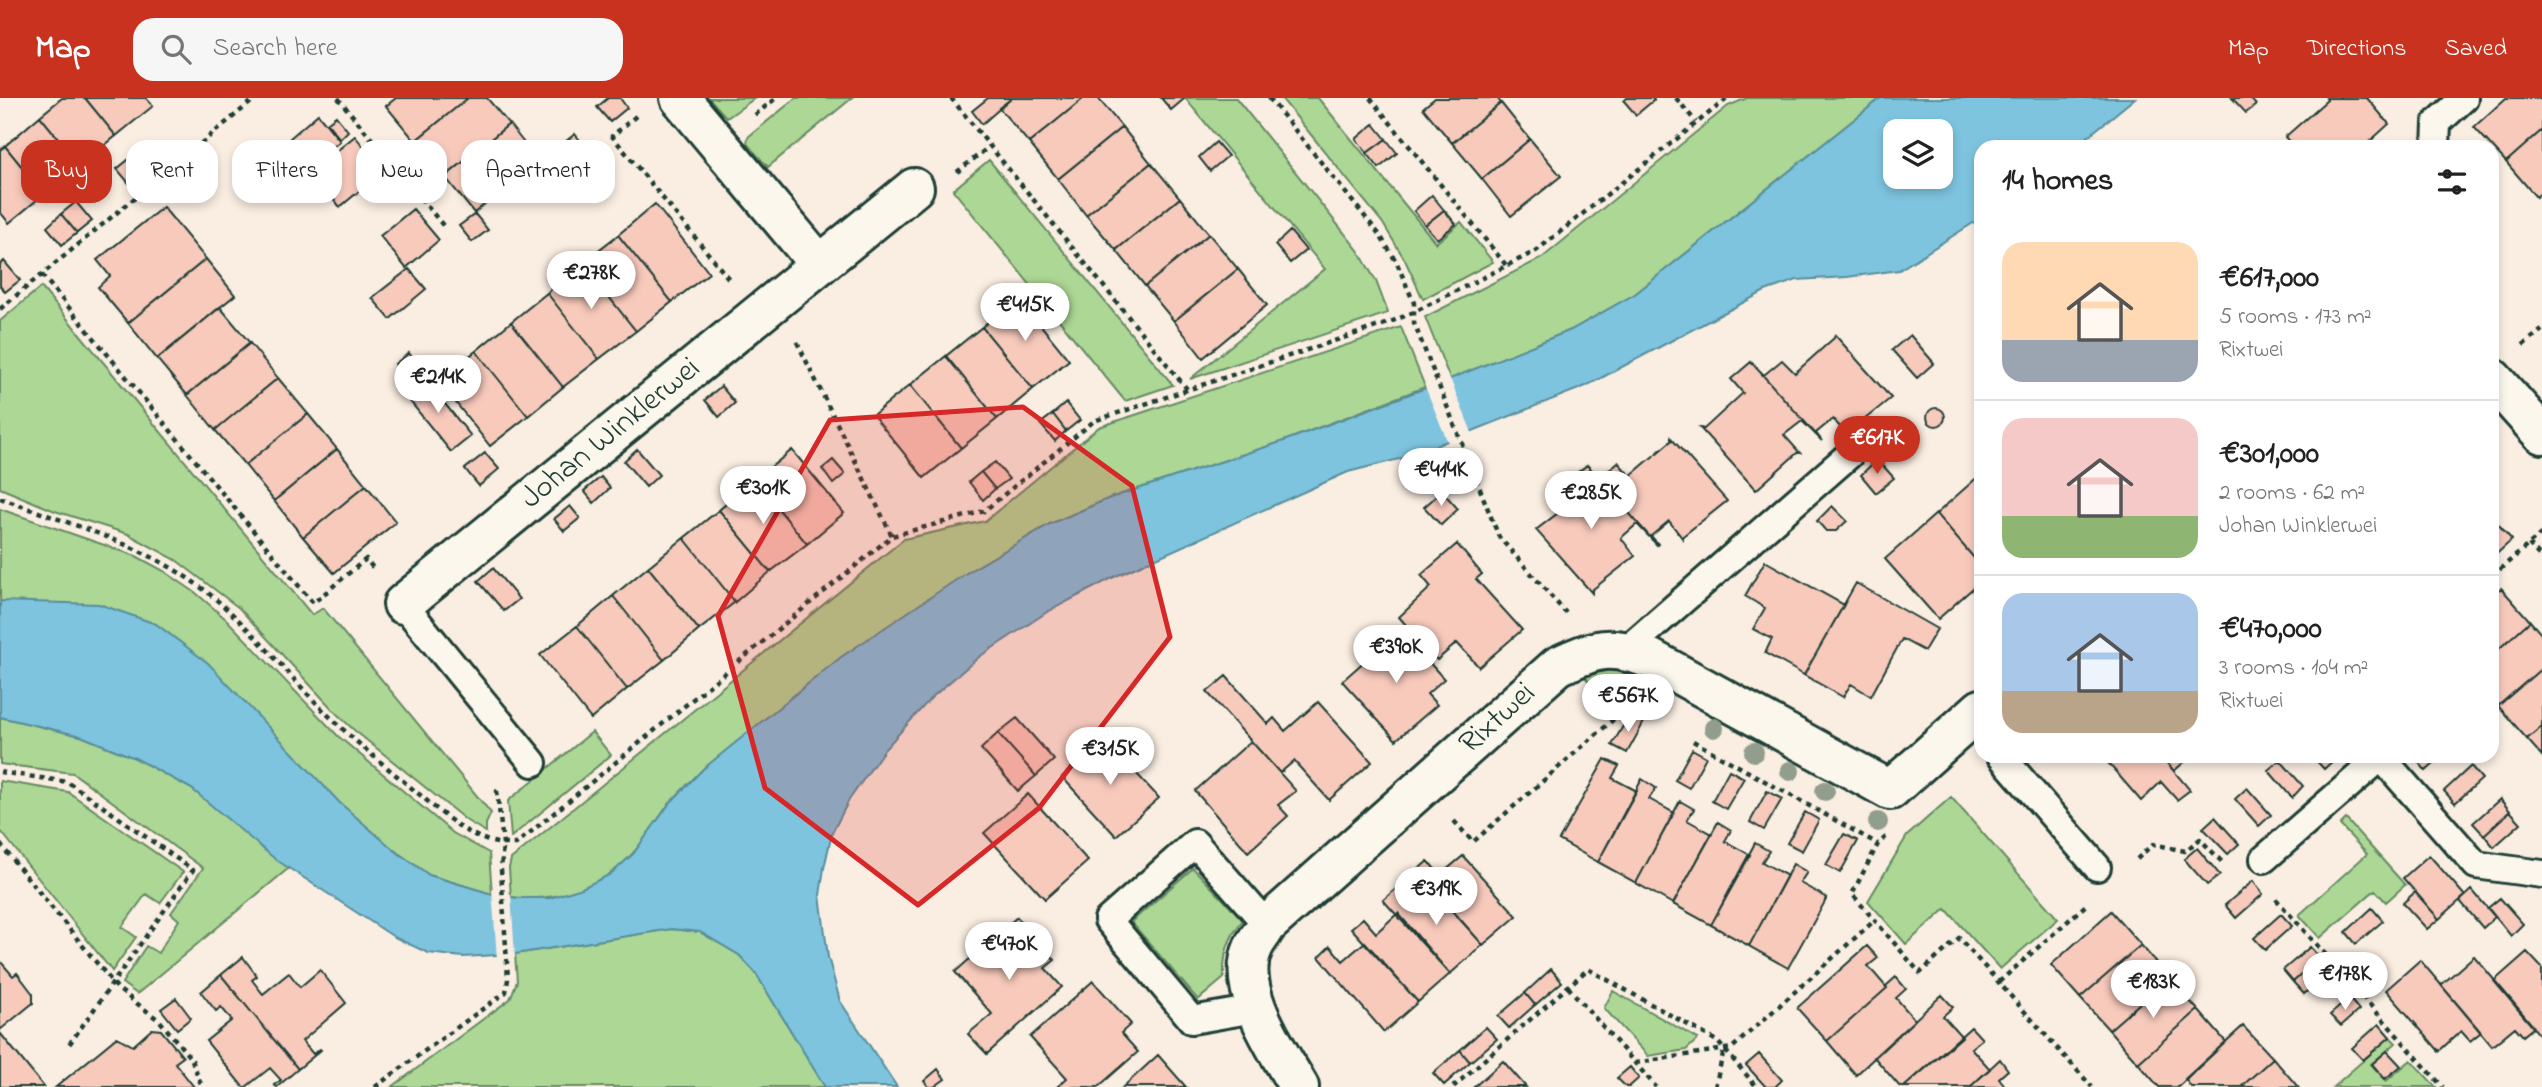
<!DOCTYPE html>
<html lang="en">
<head>
<meta charset="utf-8">
<style>
  :root { --surface:#fff; --page:#f6f6f6; --text:#222; --muted:#767676; --line:#e0e0e0; --accent:#c8321e }
  body { margin:0; font-family:"Indie Flower",sans-serif; background:var(--page); color:var(--text); height:100vh; display:flex; flex-direction:column; font-size:26px; white-space:nowrap }
  * { box-sizing:border-box; margin:0 }
  p { font-size:23px; color:var(--muted) }
  .icon { flex:none; width:38px; height:38px; fill:none; stroke:currentColor; stroke-width:2; stroke-linecap:round; stroke-linejoin:round }
  .map { position:relative; flex:1; overflow:hidden }
  .drawer { position:absolute; left:1974px; top:42px; width:525px; height:623px; display:flex; flex-direction:column; background:var(--surface); border-radius:21px; box-shadow:0 4px 10px #0003 }
  .drawer>* { flex:none }
  .top-card { position:absolute; left:21px; top:42px; width:665px; height:63px; display:flex; gap:14px }
  .tools { position:absolute; left:1883px; top:21px; display:grid; gap:14px }
  .tools a { display:grid; place-items:center; width:70px; height:70px; border-radius:14px; background:var(--surface); box-shadow:0 4px 10px #0003; font-size:35px }
  .price { position:absolute; translate:-50% -60px; padding:0 16px; border-radius:24px; background:#fff; color:#222; font-size:23px; line-height:46px; filter:drop-shadow(0 2px 4px #0008) }
  .price::after { content:''; position:absolute; left:50%; top:42px; width:21px; height:16px; margin-left:-10px; background:inherit; clip-path:polygon(0 0,100% 0,50% 100%) }
  .price.on { background:var(--accent); color:#fff }
  ul { padding:0; list-style:none }
  li { display:flex; align-items:center; gap:21px; height:175px; padding:0 28px }
  li+li { border-top:2px solid var(--line) }
  li span { display:grid; place-items:center; flex:none; width:196px; height:140px; border-radius:21px; color:#555 }
  li>.icon { margin-inline-start:auto }
  span .icon { width:84px; height:84px; fill:#fffc; stroke-width:1 }
  li b { font-size:30px }
  h2 { display:flex; justify-content:space-between; align-items:center; height:84px; padding:0 28px; font-size:30px }
  .tag { padding:0 24px; border-radius:21px; background:var(--surface); box-shadow:0 4px 10px #0003; font-size:24px; line-height:63px }
  .tag.on { background:var(--accent); color:#fff }
  header { display:flex; align-items:center; gap:42px; box-sizing:border-box; height:98px; padding:0 35px; background:var(--accent); color:#fff }
  header strong { font-size:33px }
  nav { display:flex; gap:38px; margin-inline-start:auto; font-size:24px }
  .search { width:490px; height:63px; background:var(--page); display:flex; align-items:center; gap:18px; box-sizing:border-box; padding:0 24px; border-radius:21px; color:var(--muted); font-size:26px }
  .map>svg:first-child { display:block }
  .green { fill:#add795; stroke:#668a64; stroke-width:2 }
  .water { fill:#7ec4df; stroke:#588e9b; stroke-width:2; fill-rule:evenodd }
  .pier { fill:#faeee2 }
  .building { fill:#f8cabc; stroke:#1f3d34; stroke-width:2 }
  .lines { fill:none; stroke-linecap:round; stroke-linejoin:round }
  .service-casing { stroke:#1f3d34; stroke-width:32 }
  .minor-casing { stroke:#1f3d34; stroke-width:44 }
  .path { stroke:#1f3d34; stroke-width:4.5; stroke-dasharray:5 5; stroke-linecap:butt }
  .service { stroke:#fbf7ec; stroke-width:26 }
  .minor { stroke:#fbf7ec; stroke-width:38 }
  .tree { fill:#919e8d }
  .marked { fill:#d62828; fill-opacity:0.2; stroke:#d62828; stroke-width:5; stroke-linejoin:round }
  .labels { text-anchor:middle; dominant-baseline:central; stroke-width:7; stroke-linejoin:round; paint-order:stroke }
  .street-label { font-size:32px; fill:#1f3d34; stroke:#fbf7ec }
</style>
</head>
<body>
<header>
<strong>Map</strong>
<div class="search"><svg class="icon" aria-label="search" viewBox="0 0 24 24"><circle cx="10" cy="10" r="6"/><path d="M15 15l6 6"/></svg>Search here</div>
<nav><a>Map</a><a>Directions</a><a>Saved</a></nav>
</header>
<div class="map">
<svg width="2542" height="989" viewBox="0 0 2542 989">
  <rect width="100%" height="100%" fill="#faeee2"/>
  <filter id="ink" filterUnits="userSpaceOnUse"><feTurbulence type="fractalNoise" baseFrequency=".0143" numOctaves="2"/><feDisplacementMap in="SourceGraphic" scale="14" xChannelSelector="R" yChannelSelector="G"/><feConvolveMatrix kernelMatrix="1 2 1 2 8 2 1 2 1" color-interpolation-filters="sRGB"/></filter>
  <g filter="url(#ink)">
    <path class="green" d="M709,0H755L727,20Z
      M796,0H852L768,69L747,46L748,39Z
      M1185,0H1236L1358,152L1376,183L1388,215L1190,281L1325,171Z
      M1281,0H1318L1436,145L1461,124L1493,164L1423,201L1405,162L1382,124Z
      M1747,0H1881L1635,196L1571,232L1450,281L1425,219L1542,160L1728,8Z
      M989,62L1173,287L1125,303L953,92Z
      M41,189L312,517L323,510L491,715L486,726V734L467,723L354,632L337,616L239,510L176,462L128,436L55,413L0,390V223Z
      M1401,229L1425,289L1281,344L1110,400L1050,426L968,474L703,671C692,683 680,694 669,706C657,722 647,739 634,754C605,789 555,805 511,799L509,770L511,761L904,441L985,423L1099,329Z
      M0,411L136,458L164,473L196,495L227,522L338,638L453,735L489,755L492,796L429,777L394,752L340,706L5,504L0,503Z
      M1616,571L1633,575L1662,591L1651,610L1628,598L1613,610L1583,577L1597,572Z
      M0,619L81,638L135,660L192,691L289,770L137,896L122,885L146,848L158,855L179,822L171,815L203,770L73,675L0,666Z
      M592,634L611,657L511,739L508,703Z
      M0,683L68,694L183,774L160,805L146,796L122,829L136,839L112,873L0,732Z
      M1951,699L2058,821L2000,871L1946,811L1906,846L1868,803L1907,738Z
      M2346,721L2405,787L2386,804L2375,792L2320,840L2299,817L2367,756L2340,727Z
      M1193,770L1243,822C1228,840 1223,857 1224,880L1198,902L1131,824Z
      M671,831L700,834L739,857L755,874L825,989H392L510,901L517,883L515,856Z
      M1613,893L1698,941L1686,952L1648,958L1604,910Z
      M2390,939L2396,945L2371,966L2386,983L2411,962L2436,989H2333Z"/>
    <path class="water" d="M1881,0H2135L2075,49H1981V120L1899,172L1847,179L1797,182L1765,193L1586,288L1407,359L1348,374L1114,479L1047,514L979,559L931,600L884,652L849,702L832,735L824,770L820,797L828,859L840,903L897,989H825L755,874L739,857L700,834L671,831L515,856L463,859L428,855L394,839L275,761L192,691L135,660L81,638L0,619V503L99,506L156,526L208,565L340,705L394,752L429,777L492,796L517,800H550L582,790L611,776L633,756L670,705L703,671L841,559L968,474L1050,426L1110,400L1281,344L1450,281L1571,232L1635,196ZM1895,33H1941V79H1895Z"/>
    <path class="pier" d="M1449,278L1473,337L1449,347L1424,286Z
      M492,792L511,796L515,860H497Z"/>
    <path class="building" d="M62,0H85L116,38L80,67L40,18Z
      M85,0H146L153,8L116,38Z
      M396,0H468L415,43L386,8Z
      M468,0H487L509,26L445,79L415,43Z
      M608,0H620L627,10L610,24L597,9Z
      M988,0H1012L982,26L972,13Z
      M1012,0H1084L1029,45L999,10Z
      M1084,0H1098L1122,29L1058,81L1029,45Z
      M1161,0H1183L1184,1L1171,12Z
      M1435,0H1497L1501,5L1452,45L1423,10Z
      M1627,0H1652L1654,2L1636,17L1624,3Z
      M2232,0H2250L2256,7L2246,15Z
      M2326,0H2367L2389,26L2367,46L2370,49H2294L2285,39L2327,2Z
      M2506,0H2540L2542,2V32L2506,64L2474,29Z
      M1501,5L1530,41L1482,81L1452,45Z
      M318,16L340,43L312,66L290,40Z
      M40,18L80,67L44,96L5,48Z
      M336,18L348,33L340,41L327,25Z
      M509,26L538,63L474,115L445,79Z
      M1374,26L1386,41L1367,55L1356,41Z
      M1122,29L1151,65L1086,117L1058,81Z
      M2542,32V94L2536,99L2506,64Z
      M575,36L591,56L570,73L554,53Z
      M355,38L383,73L340,109L311,74Z
      M1386,41L1397,55L1379,70L1367,55Z
      M1530,41L1561,78L1511,118L1482,81Z
      M1216,44L1228,58L1210,73L1199,59Z
      M5,48L44,96L9,125L0,114V52Z
      M146,48L162,66L148,78L133,58Z
      M133,58L148,78L133,90L117,71Z
      M1151,65L1180,100L1116,152L1086,117Z
      M1432,97L1444,112L1425,127L1414,113Z
      M1180,100L1209,136L1145,188L1116,152Z
      M76,104L92,123L77,135L61,116Z
      M655,106L709,175L672,204L618,137Z
      M163,109L206,161L128,225L98,189L110,178L97,162Z
      M413,111L439,142L406,170L380,138Z
      M1444,112L1456,126L1437,141L1425,127Z
      M61,116L77,135L62,147L47,129Z
      M475,116L488,132L472,144L459,128Z
      M1290,133L1306,152L1290,165L1275,147Z
      M1209,136L1238,171L1174,223L1145,188Z
      M618,137L672,204L636,233L582,165Z
      M206,161L235,197L157,261L128,225Z
      M4,163L20,182L5,194L0,188V167Z
      M582,165L636,233L599,261L547,195Z
      M409,171L426,191L390,221L372,200Z
      M1238,171L1267,207L1203,260L1174,223Z
      M547,195L599,261L563,289L511,224Z
      M1018,199L1069,262L1033,291L982,229Z
      M220,209L250,245L187,297L157,261Z
      M511,224L563,289L528,318L476,253Z
      M982,229L1033,291L997,321L946,258Z
      M1835,237L1891,300L1848,335V338L1833,321L1816,335L1822,343L1751,264L1764,277L1782,262L1795,275L1834,240Z
      M1910,237L1934,265L1917,280L1892,252Z
      M250,245L278,280L215,332L187,297Z
      M476,253L528,318L490,348L438,282Z
      M409,255L422,272L408,283L395,266Z
      M946,258L997,321L961,350L910,287Z
      M1751,264L1822,343L1802,323L1784,337L1800,355H1797L1756,392L1700,330L1704,331L1743,295L1731,281Z
      M278,280L308,316L245,367L215,332Z
      M424,280L471,338L451,354L404,296Z
      M910,287L961,350L924,380L873,317Z
      M721,288L735,305L719,319L705,302Z
      M1066,305L1080,322L1066,333L1053,316Z
      M1927 319a9 9 0 1 1 18 0a9 9 0 1 1-18 0Z
      M308,316L337,351L274,403L245,367Z
      M1053,316L1066,333L1055,343L1040,326Z
      M1671,340L1727,403L1683,438V441L1669,423L1651,438L1658,446L1657,447L1587,367L1600,380L1618,364L1630,378L1671,343Z
      M337,351L366,387L303,439L274,403Z
      M637,351L659,377L646,389L624,363Z
      M792,352L844,415L807,446L755,382Z
      M485,355L499,371L479,388L465,371Z
      M1877,361L1894,380L1876,395L1861,377Z
      M833,362L845,376L833,386L822,371Z
      M995,364L1009,381L995,391L981,374Z
      M1587,367L1657,447L1637,426L1621,440L1635,458L1592,492V495L1536,432L1580,398L1567,383Z
      M981,374L995,391L983,402L969,384Z
      M1981,376V468L1936,416Z
      M601,379L610,390L594,405L584,393Z
      M755,382L807,446L770,474L719,412Z
      M366,387L396,424L334,475L303,439Z
      M1442,393L1458,411L1441,427L1424,409Z
      M570,408L580,420L564,433L554,421Z
      M1832,408L1847,423L1836,433H1826L1817,423Z
      M719,412L770,474L735,504L684,440Z
      M1936,416L1981,468V483L1938,521L1885,461Z
      M2492,419L2512,442L2492,460Z
      M684,440L735,504L699,532L648,469Z
      M1457,446L1482,476L1476,481L1522,532L1479,569L1457,545L1437,562L1399,519L1431,489L1421,477Z
      M1765,463L1844,507L1804,577L1765,555L1772,541L1753,531L1765,510L1745,498Z
      M648,469L699,532L664,562L613,498Z
      M493,470L519,501L504,513L478,483Z
      M1856,485L1937,531L1924,553L1902,541L1871,598L1851,586L1843,599L1804,577Z
      M2501,490L2530,523L2492,557V497Z
      M613,498L664,562L627,591L577,528Z
      M2530,523L2542,537V570L2498,608L2492,601V557Z
      M577,528L627,591L591,621L540,557Z
      M1400,532L1444,581L1427,596L1437,607L1396,642L1342,583Z
      M2542,570V628L2527,641L2498,608Z
      M1226,578L1268,626L1274,620L1285,633L1318,604L1372,664L1329,702L1294,663L1280,675L1207,594Z
      M1630,616L1644,624L1627,655L1612,647Z
      M1017,620L1054,662L1036,678L998,635Z
      M2542,628V658L2527,641Z
      M998,635L1036,678L1018,693L981,651Z
      M1104,640L1159,700L1116,738L1062,679Z
      M1251,643L1296,693L1278,707L1288,718L1248,754L1195,693Z
      M1692,651L1706,659L1689,690L1675,682Z
      M2102,658H2161L2190,692L2177,702L2161,684L2141,703Z
      M2161,658H2191L2174,673Z
      M2312,658H2334L2336,660L2324,671Z
      M2418,658H2443L2426,673L2415,660Z
      M1605,661L1619,668L1612,680L1637,693L1598,764L1559,742Z
      M2280,662L2303,688L2292,700L2268,672Z
      M2471,668L2482,681L2455,705L2444,693Z
      M1729,672L1744,680L1726,711L1712,703Z
      M1642,681L1656,690L1649,701L1674,715L1636,785L1598,764Z
      M2247,690L2271,717L2259,728L2235,701Z
      M1767,693L1782,701L1764,732L1750,724Z
      M1028,696L1088,763L1045,801L984,735Z
      M2500,701L2510,713L2484,737L2473,725Z
      M1680,703L1694,711L1687,722L1712,736L1673,806L1636,785Z
      M2510,713L2521,725L2494,749L2484,737Z
      M1805,714L1819,722L1802,753L1787,745Z
      M2215,719L2239,746L2228,756L2203,730Z
      M1718,724L1731,732L1725,743L1750,757L1711,827L1673,806Z
      M1844,736L1858,743L1840,775L1826,767Z
      M1755,745L1769,753L1762,764L1787,778L1749,848L1711,827Z
      M2197,750L2220,777L2207,787L2184,761Z
      M2429,757L2465,798L2439,821L2403,780Z
      M1463,758L1517,818L1483,847L1416,773L1428,763L1440,777Z
      M1793,766L1807,774L1800,785L1827,800L1788,870L1749,848Z
      M2253,783L2263,796L2236,820L2225,807Z
      M1430,787L1483,847L1450,876L1383,802L1396,791L1409,806Z
      M2472,792L2495,819L2483,830L2460,803Z
      M2415,794L2439,821L2427,831L2403,805Z
      M2500,800L2523,826L2511,838L2488,810Z
      M2372,810L2383,823L2356,846L2346,834Z
      M2111,813L2141,847L2080,900L2051,867Z
      M1398,815L1450,876L1418,904L1351,830L1363,820L1376,835Z
      M2281,816L2292,828L2265,852L2254,840Z
      M1017,819L1055,862L1045,870L1062,889L987,956L968,936L992,916L955,874Z
      M1365,844L1418,904L1384,934L1319,859L1330,848L1343,863Z
      M2141,847L2169,880L2109,932L2080,900Z
      M1867,848L1878,860L1868,868L1887,890L1827,943L1797,910Z
      M2310,849L2320,860L2293,884L2283,872Z
      M2527,854L2542,870V940L2494,883Z
      M2474,858L2534,929L2523,938L2515,929L2492,948L2441,887Z
      M243,859L257,878L252,882L263,896L289,875L300,889L320,872L346,905L302,943L313,956L320,951L321,952L298,971L221,877Z
      M2320,860L2331,872L2304,896L2293,884Z
      M2420,862L2481,934L2470,943L2461,933L2439,953L2386,892Z
      M0,863L13,878L17,875L33,896V905L0,932Z
      M1551,871L1562,884L1535,907L1525,895Z
      M221,877L298,971L277,989L274,987L281,982L270,970L246,989H243L206,943L232,922L221,909L216,913L201,894Z
      M1896,879L1906,891L1896,900L1915,922L1856,977L1827,943L1887,890L1886,888Z
      M2169,880L2198,912L2138,965L2109,932Z
      M1093,883L1131,926L1121,935L1138,954L1098,989H1057L1067,980L1030,939Z
      M1525,895L1535,907L1509,930L1498,918Z
      M1942,897L1953,909L1943,918L1962,939L1904,989H1900L1874,959Z
      M176,900L191,920L177,931L161,911Z
      M2349,900L2359,912L2341,928L2330,917Z
      M2198,912L2226,944L2178,989H2159L2138,965Z
      M2379,926L2390,939L2363,962L2352,950Z
      M2243,928L2273,960L2241,989H2191L2185,981Z
      M1486,929L1497,941L1470,964L1460,952Z
      M1971,929L1982,941L1971,950L1990,971L1970,989H1904Z
      M152,931L161,932L183,959L175,965L194,989H56L117,939L133,948Z
      M0,935L44,989H0Z
      M1460,952L1470,964L1444,987L1433,975Z
      M2387,953L2401,968L2385,981L2372,966Z
      M1759,956L1782,982L1775,989H1766L1746,967Z
      M1158,957L1186,989H1123Z
      M2273,960L2298,989H2241Z
      M2000,961L2008,972L1999,980L2006,989H1970Z
      M1503,963L1526,989H1474Z
      M1630,969L1639,980L1629,989H1626L1617,980Z
      M938,971L945,981L934,989H929L924,983Z"/>
    <g class="lines">
      <g class="service-casing">
        <path id="service" d="M2436,49L2437,25L2464,0
          M403,506L533,665
          M1626,552L1849,357
          M2001,658L2097,769
          M2264,761L2381,659L2476,767L2542,776
          M1255,911L1192,922L1108,822L1195,745L1267,827"/>
      </g>
      <g class="minor-casing">
        <path id="minor" d="M680,0L819,166
          M2492,280L2542,336
          M403,506L914,90
          M1299,989C1279,954 1234,892 1253,850C1256,842 1263,835 1267,827L1558,568C1597,550 1609,546 1651,561L1890,692L1981,611"/>
      </g>
      <path class="path" d="M338,0L446,131
        M951,0L1187,291
        M1269,0L1379,136L1396,163L1414,205V225L1499,439L1566,515
        M1370,0L1506,167
        M1676,0L1696,24
        M755,17L776,0
        M636,18L612,38L729,181
        M957,74L990,48
        M42,177L313,505L366,461L373,470
        M0,211L256,0
        M797,244L892,438
        M2523,247L2542,232
        M0,400C71,427 146,446 207,494C251,529 286,575 326,615C353,642 384,667 414,692C440,713 468,742 503,746L497,693L500,691
        M2529,446L2542,461
        M2492,478L2542,435
        M1693,643L1878,746
        M0,674L68,684L193,772L68,948
        M1454,723L1473,744L1630,607L1633,609
        M1886,739L1878,746L1852,796L1920,875L1959,840L2092,989
        M0,746L118,891L160,923L192,962L202,989
        M2137,761L2153,746L2185,753L2200,741L2222,764
        M2276,801L2443,989
        M1999,884L2086,807
        M1568,889L1656,989
        M1635,965L1732,950L1875,822
        M375,989L506,894L508,881L501,771L503,746H516L892,438L984,413L1094,323L1388,225L1414,214L1536,153L1728,0
        M1453,989L1588,871L1717,943L1757,989
        M1715,989L1724,952"/>
      <use href="#service" class="service"/>
      <use href="#minor" class="minor"/>
    </g>
    <g class="tree">
      <circle cx="1651" cy="597" r="10"/>
      <circle cx="1714" cy="630" r="10"/>
      <circle cx="1754" cy="654" r="10"/>
      <circle cx="1790" cy="673" r="10"/>
      <circle cx="1825" cy="693" r="10"/>
      <circle cx="1878" cy="724" r="10"/>
    </g>
  </g>
  <path class="marked" d="M1023,309L1132,388L1170,539L1039,710L918,807L765,690L718,518L830,322Z"/>
  <g class="labels">
    <g class="street-label">
      <text transform="translate(611 336) rotate(-39)">Johan Winklerwei</text>
      <text transform="translate(1498 621) rotate(-42)">Rixtwei</text>
    </g>
  </g>
</svg>
<div class="tools">
<a><svg class="icon" aria-label="layers" viewBox="0 0 24 24"><path d="M12 4l9 5-9 5-9-5zM3 14l9 5 9-5"/></svg></a>
</div>
<b class="price" style="left:591px;top:213px">€278K</b>
<b class="price" style="left:1025px;top:245px">€415K</b>
<b class="price" style="left:438px;top:317px">€214K</b>
<b class="price on" style="left:1877px;top:378px">€617K</b>
<b class="price" style="left:1441px;top:410px">€414K</b>
<b class="price" style="left:763px;top:428px">€301K</b>
<b class="price" style="left:1591px;top:433px">€285K</b>
<b class="price" style="left:1396px;top:587px">€390K</b>
<b class="price" style="left:1628px;top:636px">€567K</b>
<b class="price" style="left:1110px;top:689px">€315K</b>
<b class="price" style="left:1436px;top:829px">€319K</b>
<b class="price" style="left:1009px;top:884px">€470K</b>
<b class="price" style="left:2345px;top:914px">€178K</b>
<b class="price" style="left:2153px;top:922px">€183K</b>
<div class="top-card">
<a class="tag on">Buy</a>
<a class="tag">Rent</a>
<a class="tag">Filters</a>
<a class="tag">New</a>
<a class="tag">Apartment</a>
</div>
<section class="drawer">
<h2>14 homes<svg class="icon" aria-label="filters" viewBox="0 0 24 24"><path d="M4 7h16M4 17h16"/><circle cx="9" cy="7" r="2"/><circle cx="15" cy="17" r="2"/></svg></h2>
<ul>
<li><span style="background:linear-gradient(#ffd9b3 70%,#9aa5b1 0)"><svg class="icon" aria-label="home" viewBox="0 0 24 24"><path d="M3 11l9-7 9 7M6 9v11h12V9"/></svg></span><div><b>€617,000</b><p>5 rooms · 173 m²</p><p>Rixtwei</p></div></li>
<li><span style="background:linear-gradient(#f6c9c9 70%,#8fb573 0)"><svg class="icon" aria-label="home" viewBox="0 0 24 24"><path d="M3 11l9-7 9 7M6 9v11h12V9"/></svg></span><div><b>€301,000</b><p>2 rooms · 62 m²</p><p>Johan Winklerwei</p></div></li>
<li><span style="background:linear-gradient(#a9c7e8 70%,#b9a48a 0)"><svg class="icon" aria-label="home" viewBox="0 0 24 24"><path d="M3 11l9-7 9 7M6 9v11h12V9"/></svg></span><div><b>€470,000</b><p>3 rooms · 104 m²</p><p>Rixtwei</p></div></li>
</ul>
</section>
</div>
</body>
</html>
